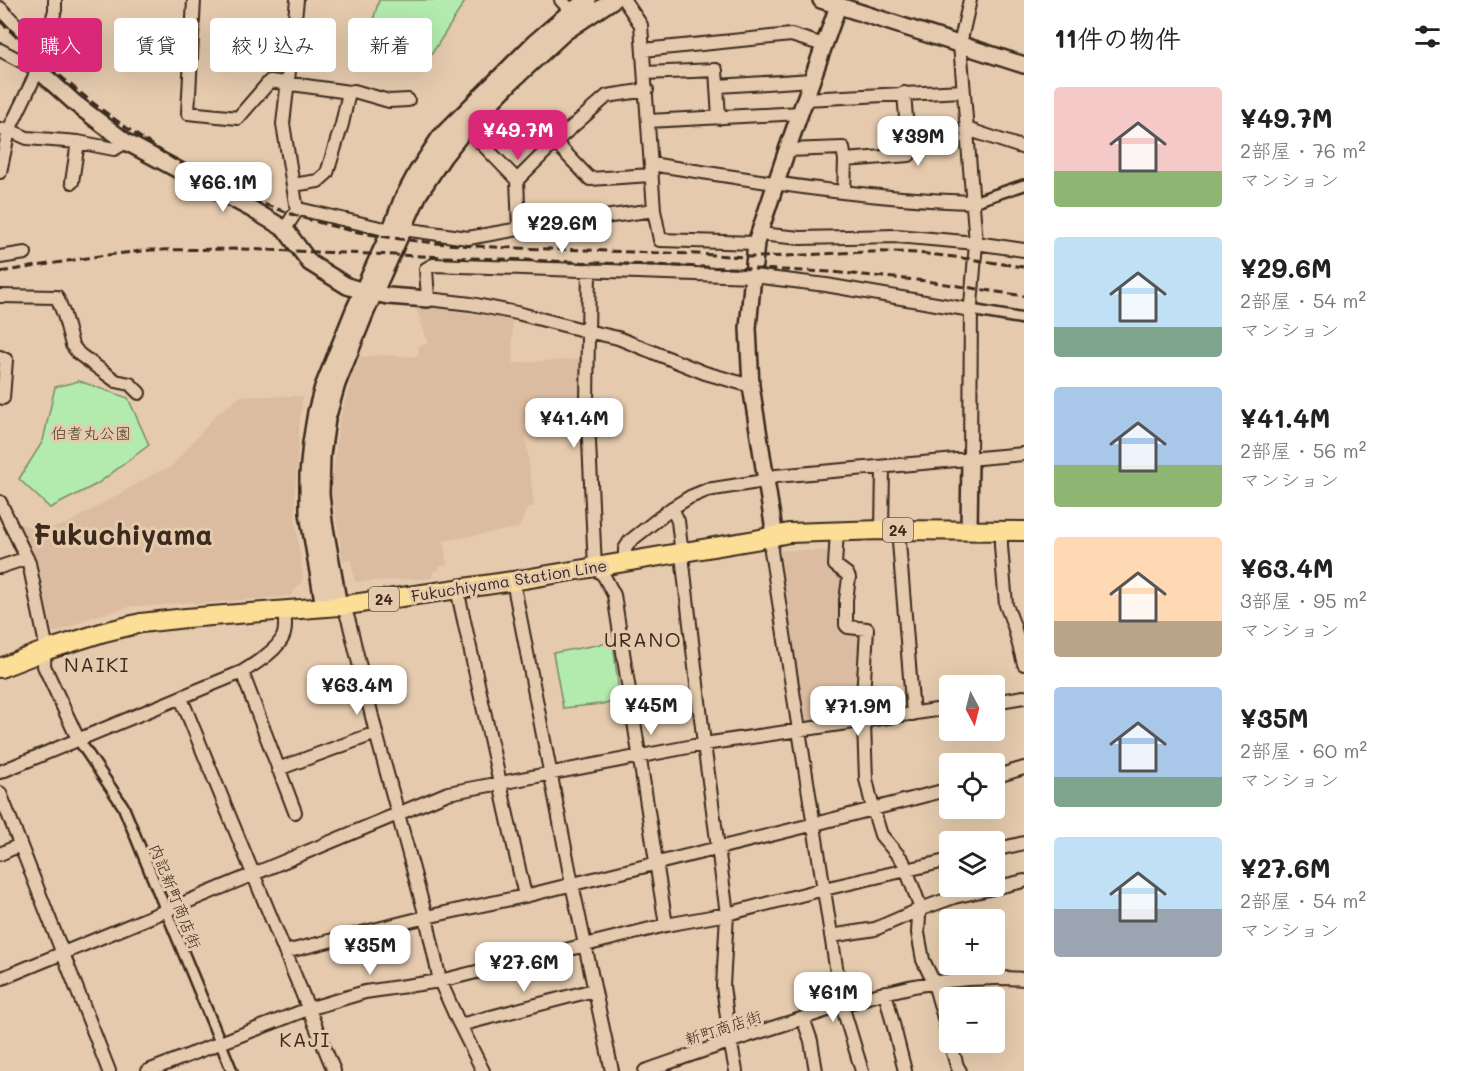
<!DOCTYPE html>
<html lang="ja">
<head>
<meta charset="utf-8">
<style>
  :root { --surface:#fff; --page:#f6f6f6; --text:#222; --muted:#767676; --accent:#db2777 }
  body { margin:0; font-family:Mali,"Klee One",sans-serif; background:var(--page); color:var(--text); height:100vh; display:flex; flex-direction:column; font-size:22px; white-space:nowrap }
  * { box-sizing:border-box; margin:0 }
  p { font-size:20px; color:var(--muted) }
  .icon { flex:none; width:33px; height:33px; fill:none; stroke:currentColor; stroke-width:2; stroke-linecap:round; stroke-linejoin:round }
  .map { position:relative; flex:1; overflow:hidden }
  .side { display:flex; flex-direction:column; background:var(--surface); width:450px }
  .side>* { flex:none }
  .top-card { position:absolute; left:18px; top:18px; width:570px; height:54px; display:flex; gap:12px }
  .needle { width:39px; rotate:173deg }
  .controls { position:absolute; left:939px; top:675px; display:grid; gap:12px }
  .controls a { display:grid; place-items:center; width:66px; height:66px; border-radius:6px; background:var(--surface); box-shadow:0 6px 24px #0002; font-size:30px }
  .price { position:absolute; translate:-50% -51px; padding:0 14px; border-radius:12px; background:#fff; color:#222; font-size:20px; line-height:39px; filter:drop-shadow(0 2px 3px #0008) }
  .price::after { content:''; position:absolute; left:50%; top:36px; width:18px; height:14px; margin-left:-9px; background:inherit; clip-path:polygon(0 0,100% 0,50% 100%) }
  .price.selected { background:var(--accent); color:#fff }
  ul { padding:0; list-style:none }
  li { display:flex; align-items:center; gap:18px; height:150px; padding:0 30px }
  li span { display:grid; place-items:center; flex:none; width:168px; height:120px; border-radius:6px; color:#555 }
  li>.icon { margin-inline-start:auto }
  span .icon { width:72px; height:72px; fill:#fffc; stroke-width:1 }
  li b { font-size:26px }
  h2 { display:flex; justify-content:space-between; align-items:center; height:72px; padding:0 30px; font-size:26px }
  .tag { padding:0 21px; border-radius:6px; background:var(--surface); box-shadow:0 6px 24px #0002; font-size:21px; line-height:54px }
  .tag.selected { background:var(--accent); color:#fff }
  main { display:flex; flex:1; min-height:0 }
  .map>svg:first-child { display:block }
  .built { fill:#dcbca0 }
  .green { fill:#b3ebaf; stroke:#778a66; stroke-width:1.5 }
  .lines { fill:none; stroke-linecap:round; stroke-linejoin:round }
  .pedestrian-casing { stroke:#3b2a1e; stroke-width:14 }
  .minor-casing { stroke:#3b2a1e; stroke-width:16 }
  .tertiary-casing { stroke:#3b2a1e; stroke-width:20 }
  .primary-casing { stroke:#3b2a1e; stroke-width:22 }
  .pedestrian { stroke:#e5caad; stroke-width:9 }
  .minor { stroke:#e5caad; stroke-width:12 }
  .tertiary { stroke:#e5caad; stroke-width:15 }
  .primary { stroke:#fcde96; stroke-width:18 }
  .rail { stroke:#3b2a1e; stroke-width:3; stroke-dasharray:9 4.5; stroke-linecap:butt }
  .labels { text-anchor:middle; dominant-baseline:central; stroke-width:6; stroke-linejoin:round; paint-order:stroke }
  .shield { fill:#e5caad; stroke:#6e5a49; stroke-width:1.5 }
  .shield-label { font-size:15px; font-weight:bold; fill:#3b2a1e }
  .park-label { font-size:16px; fill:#473d2c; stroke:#e5caad }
  .street-label { font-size:16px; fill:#3b2a1e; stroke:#e5caad }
  .quarter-label { font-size:20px; letter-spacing:1.5px; fill:#3b2a1e; stroke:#e5caad }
  .town-label { font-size:28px; font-weight:bold; fill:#3b2a1e; stroke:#e5caad }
</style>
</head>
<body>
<main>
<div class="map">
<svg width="1024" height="1071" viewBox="0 0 1024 1071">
  <rect width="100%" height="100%" fill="#e5caad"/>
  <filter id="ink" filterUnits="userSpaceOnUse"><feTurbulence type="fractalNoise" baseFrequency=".0167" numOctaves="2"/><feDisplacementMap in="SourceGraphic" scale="12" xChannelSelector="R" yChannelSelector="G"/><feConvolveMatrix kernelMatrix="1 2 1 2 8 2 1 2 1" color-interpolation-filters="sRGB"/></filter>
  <g filter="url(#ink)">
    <path class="built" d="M415,305H422L512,320L513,363L584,359L583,398L557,399L558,414L533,415V423H524L534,507H528L519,528L443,541L447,565L439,566V570L433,571L432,578L355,582L351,560L343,561L331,487L339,423L352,376L360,357L380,355L416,357L419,354L418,347L428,343Z
      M241,396H303L300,418L295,494L296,524L303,579L291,596L195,604L192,602L154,606H133L92,617L57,632L52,631L40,573H37L35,561L16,523L31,527L49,529L67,524L157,472L170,468L216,415Z
      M778,550L833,551L845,576L844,626L865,630L862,717L809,724L804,720Z"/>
    <path class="green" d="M379,0H466L424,66L393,60L374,17Z
      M79,381L128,398L149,445L97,484L50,508L19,479L43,441L55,387Z
      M613,642L620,702L563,708L553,653Z"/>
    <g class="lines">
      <g class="pedestrian-casing">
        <path id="pedestrian" d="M973,202L1024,185
          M971,310L1024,319
          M78,739L123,806L232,1071"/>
      </g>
      <g class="minor-casing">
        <path id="minor" d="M194,0L188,113L238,118L270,81L349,92L342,124L327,173L318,181L293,185
          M561,0L571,11
          M624,0L641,25L654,210L660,240L756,243
          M0,8L29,38L44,51
          M0,50L38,70
          M643,50L791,35L824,45
          M645,73L716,70L719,118
          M718,86L812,80
          M349,92L354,91L389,101L408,100
          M805,99L963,91
          M648,121L801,113
          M462,123L517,180L519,229
          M0,129L9,130L27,138L78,142L114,149L126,142
          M967,129L1024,148
          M555,142L590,179L651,175
          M787,150L843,148L845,160
          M651,164C758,181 865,199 973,202
          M0,172L9,130L38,70L44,51L55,10V0
          M517,180L555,142L607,96L647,90
          M72,182L78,142
          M844,192L845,160L909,155L904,93
          M297,210H303L380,228L391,229
          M285,229L297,210L283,124L297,0
          M403,229L468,238L519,229L654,210
          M759,234L800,238L897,236L976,243L1024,250
          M0,257L25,253
          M589,270L587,400L595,567L604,576L614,595L666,925
          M0,296L57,297L64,315L72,345L79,354L116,381L130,384L139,393
          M0,357L6,360L3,398
          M751,386L705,373L618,338L587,331L517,313L471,304L428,299L426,269L433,265L753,276L826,285L971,310
          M970,459L971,305L976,243L960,44L970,0
          M0,502L29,563L45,640L44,666L78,739
          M672,508L678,521L704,744L727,914L723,986L730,1040L736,1071
          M882,530L883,467
          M898,530L913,714
          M837,531L835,565L847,574L849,578L846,600V625L848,627L867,629L863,697L866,779L873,809L881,835L903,861L921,909L919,916L918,933L923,960L934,983L950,1039
          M1001,531V546L1006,605L1014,626L1024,664
          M772,536L771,551L842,1005L862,1071
          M625,561V549L630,541L672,508L690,497L707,490L758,482L776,476L1024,454
          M0,567L27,558
          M513,581L572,884L612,1071
          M457,589L525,896
          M339,606L346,613L349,622L376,733L426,917L440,981L457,1019L483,1071
          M242,672L295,812
          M181,698L334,1071
          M994,702L1024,697
          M278,769L376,733
          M0,772L242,672C255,664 280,649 284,634C286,627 285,618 284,610
          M994,777L1024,768
          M0,793L109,1071
          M994,850L1024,843
          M0,854L20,845
          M831,936L875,929L921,909L954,897L1024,881
          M285,952L426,917L525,896L815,824L950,789
          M0,979L165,911L448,793L704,744L950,708
          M885,992L905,1071
          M803,1018L811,1041L816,1071
          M460,1025L594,990
          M950,1042L957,1066L960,1071
          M148,1071L308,1009L365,992L440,981L666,925L727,914L824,889L950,860
          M645,1071C696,1053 748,1035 801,1019C828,1010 855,1000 884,993C929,981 978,976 1024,979"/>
      </g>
      <g class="tertiary-casing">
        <path id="tertiary" d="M821,0L1024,65
          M38,70L76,104L126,142L253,210L285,229L310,263L347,286L363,291L388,296L428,299
          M969,530L970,459
          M772,536L773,524L751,386L748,328L756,243L787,150L838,6
          M339,606L324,522L321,494L322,455L327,419L337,384L365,314L419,194L444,156L466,128L511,82L565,32L613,0
          M324,607L308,513V474L311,443L316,412L323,387L354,310L391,229L402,200L417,172L440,137L534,43L571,11L588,0"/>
      </g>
      <g class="primary-casing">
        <path id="primary" d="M0,668L44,651L104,632L141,623L186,618L339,606L513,581L755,540L789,533L882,530L1024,531"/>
      </g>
      <use href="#pedestrian" class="pedestrian"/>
      <use href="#minor" class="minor"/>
      <use href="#tertiary" class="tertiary"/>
      <use href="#primary" class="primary"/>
      <path class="rail" d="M0,21C102,120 216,203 358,232C434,247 511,248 587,250C624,252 660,253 697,254C717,255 737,257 757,257C802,256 848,251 894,252C937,253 981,261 1024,267
        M0,272L99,256L151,250L241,249L832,272L926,281L1024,296"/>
    </g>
  </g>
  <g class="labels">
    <g class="shield">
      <rect x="883" y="518" width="30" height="24" rx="4.5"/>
      <rect x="369" y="587" width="30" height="24" rx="4.5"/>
    </g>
    <g class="shield-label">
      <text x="898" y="530">24</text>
      <text x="384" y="599">24</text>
    </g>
    <g class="park-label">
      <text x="91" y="432">伯耆丸公園</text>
    </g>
    <g class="street-label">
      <text transform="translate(509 580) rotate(-9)">Fukuchiyama Station Line</text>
      <text transform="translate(176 896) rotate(68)">内記新町商店街</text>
      <text transform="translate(723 1027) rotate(-18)">新町商店街</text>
    </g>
    <g class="quarter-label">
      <text x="643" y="639">URANO</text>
      <text x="97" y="664">NAIKI</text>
      <text x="305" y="1039">KAJI</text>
    </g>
    <g class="town-label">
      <text x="123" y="534">Fukuchiyama</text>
    </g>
  </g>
</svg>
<div class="controls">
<a><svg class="needle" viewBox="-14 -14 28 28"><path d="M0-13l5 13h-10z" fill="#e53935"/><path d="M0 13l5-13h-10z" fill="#767676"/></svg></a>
<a><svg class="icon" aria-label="locate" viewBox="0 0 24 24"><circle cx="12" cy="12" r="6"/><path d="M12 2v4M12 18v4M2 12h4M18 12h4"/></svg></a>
<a><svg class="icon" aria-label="layers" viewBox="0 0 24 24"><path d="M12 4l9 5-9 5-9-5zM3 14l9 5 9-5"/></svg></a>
<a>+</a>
<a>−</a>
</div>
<b class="price selected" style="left:518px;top:161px">¥49.7M</b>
<b class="price" style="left:918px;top:167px">¥39M</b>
<b class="price" style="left:223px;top:213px">¥66.1M</b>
<b class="price" style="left:562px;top:254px">¥29.6M</b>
<b class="price" style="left:574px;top:449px">¥41.4M</b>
<b class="price" style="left:357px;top:716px">¥63.4M</b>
<b class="price" style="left:651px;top:736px">¥45M</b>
<b class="price" style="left:858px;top:737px">¥71.9M</b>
<b class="price" style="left:370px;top:976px">¥35M</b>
<b class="price" style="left:524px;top:993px">¥27.6M</b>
<b class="price" style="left:833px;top:1023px">¥61M</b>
<div class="top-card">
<a class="tag selected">購入</a>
<a class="tag">賃貸</a>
<a class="tag">絞り込み</a>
<a class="tag">新着</a>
</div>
</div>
<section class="side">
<h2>11件の物件<svg class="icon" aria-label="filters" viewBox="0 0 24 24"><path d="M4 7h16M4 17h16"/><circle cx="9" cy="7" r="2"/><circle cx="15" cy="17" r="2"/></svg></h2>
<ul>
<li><span style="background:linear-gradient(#f6c9c9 70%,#8fb573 0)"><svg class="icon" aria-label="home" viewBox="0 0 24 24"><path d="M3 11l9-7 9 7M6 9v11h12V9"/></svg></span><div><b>¥49.7M</b><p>2部屋 · 76 m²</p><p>マンション</p></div></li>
<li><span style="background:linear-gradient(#bfe0f5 75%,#7fa58c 0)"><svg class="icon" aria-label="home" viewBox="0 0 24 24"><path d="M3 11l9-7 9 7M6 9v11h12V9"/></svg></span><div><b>¥29.6M</b><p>2部屋 · 54 m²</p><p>マンション</p></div></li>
<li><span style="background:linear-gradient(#a9c7e8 65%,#8fb573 0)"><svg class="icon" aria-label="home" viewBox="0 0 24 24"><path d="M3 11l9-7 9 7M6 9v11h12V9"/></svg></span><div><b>¥41.4M</b><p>2部屋 · 56 m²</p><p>マンション</p></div></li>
<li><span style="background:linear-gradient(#ffd9b3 70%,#b9a48a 0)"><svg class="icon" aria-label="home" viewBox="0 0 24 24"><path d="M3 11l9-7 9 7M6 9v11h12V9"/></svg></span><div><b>¥63.4M</b><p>3部屋 · 95 m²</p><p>マンション</p></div></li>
<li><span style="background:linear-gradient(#a9c7e8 75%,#7fa58c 0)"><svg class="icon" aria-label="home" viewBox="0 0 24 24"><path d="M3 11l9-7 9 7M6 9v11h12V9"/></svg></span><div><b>¥35M</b><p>2部屋 · 60 m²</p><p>マンション</p></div></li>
<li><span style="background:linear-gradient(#bfe0f5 60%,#9aa5b1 0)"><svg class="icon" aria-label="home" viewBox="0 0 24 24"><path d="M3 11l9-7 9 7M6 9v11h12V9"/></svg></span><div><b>¥27.6M</b><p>2部屋 · 54 m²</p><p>マンション</p></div></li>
</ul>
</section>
</main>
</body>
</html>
